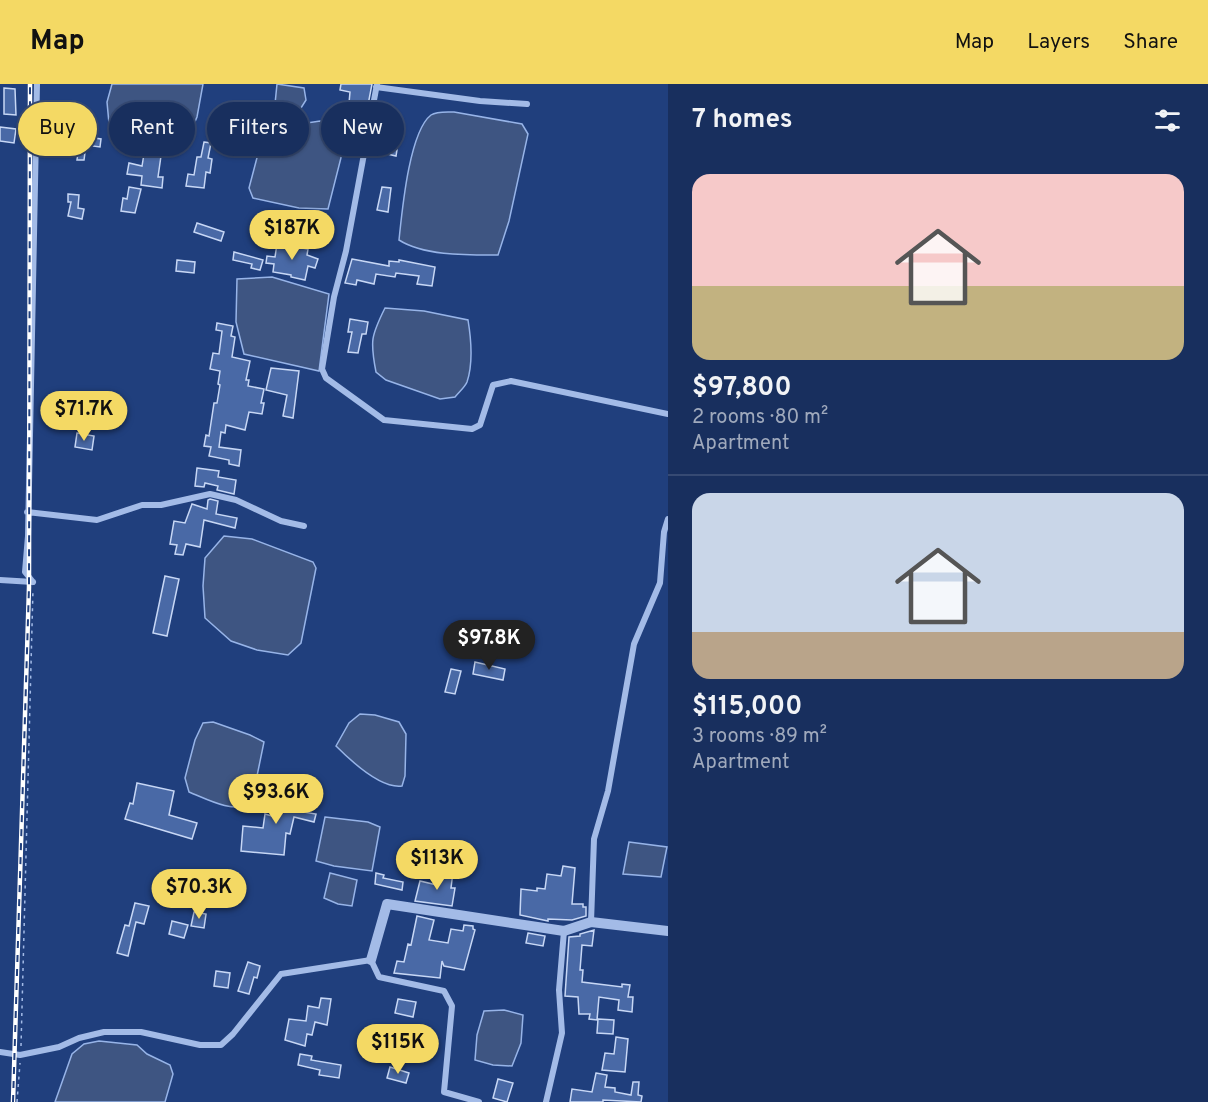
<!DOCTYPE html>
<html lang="en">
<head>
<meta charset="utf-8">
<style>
  :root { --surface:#182f5e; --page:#213764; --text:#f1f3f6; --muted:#9fa9bc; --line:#364a73; --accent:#f4d964 }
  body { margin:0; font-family:Overpass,sans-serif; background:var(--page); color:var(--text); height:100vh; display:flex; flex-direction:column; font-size:22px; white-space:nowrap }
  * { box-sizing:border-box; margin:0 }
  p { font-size:20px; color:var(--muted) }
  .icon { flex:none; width:33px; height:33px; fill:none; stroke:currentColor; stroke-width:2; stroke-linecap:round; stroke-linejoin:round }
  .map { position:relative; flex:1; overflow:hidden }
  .details { display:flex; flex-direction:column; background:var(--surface); width:540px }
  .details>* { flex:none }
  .banner { position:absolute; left:18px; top:18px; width:560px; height:54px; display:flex; gap:12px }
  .price { position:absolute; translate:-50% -51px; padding:0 14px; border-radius:21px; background:var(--accent); color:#111; font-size:20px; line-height:39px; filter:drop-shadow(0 2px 3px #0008) }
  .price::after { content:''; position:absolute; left:50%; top:36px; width:18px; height:14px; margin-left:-9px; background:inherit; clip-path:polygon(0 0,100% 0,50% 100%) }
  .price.current { background:#222; color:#fff }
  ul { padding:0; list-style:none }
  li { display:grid; align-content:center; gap:12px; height:318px; padding:0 24px }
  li+li { border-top:2px solid var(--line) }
  li span { display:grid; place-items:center; height:186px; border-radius:18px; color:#555 }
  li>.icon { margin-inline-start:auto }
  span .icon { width:108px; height:108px; fill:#fffc; stroke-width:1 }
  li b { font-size:26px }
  h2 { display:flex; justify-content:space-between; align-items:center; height:72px; padding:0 24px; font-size:26px }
  .pill { padding:0 21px; border-radius:27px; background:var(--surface); box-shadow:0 2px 4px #0004,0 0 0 2px var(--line); font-size:21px; line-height:54px }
  .pill.current { background:var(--accent); color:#111 }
  header { display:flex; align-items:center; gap:36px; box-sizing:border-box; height:84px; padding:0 30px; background:var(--accent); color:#111 }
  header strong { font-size:28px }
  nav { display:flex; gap:33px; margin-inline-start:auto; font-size:21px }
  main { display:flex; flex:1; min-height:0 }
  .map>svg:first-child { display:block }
  .water { fill:#3e5582; stroke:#97b4e8; stroke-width:1.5 }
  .building { fill:#4969a6; stroke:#c7d7f5; stroke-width:1.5 }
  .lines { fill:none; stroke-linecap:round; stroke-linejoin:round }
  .path { stroke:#a3bbe7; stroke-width:1.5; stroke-dasharray:3 4.5; stroke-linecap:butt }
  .minor { stroke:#a3bbe7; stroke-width:6 }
  .tertiary { stroke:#a3bbe7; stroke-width:10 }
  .rail-casing { stroke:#fff; stroke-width:4.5 }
  .rail { stroke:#203f7d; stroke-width:2; stroke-dasharray:7; stroke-linecap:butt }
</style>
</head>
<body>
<header>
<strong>Map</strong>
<nav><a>Map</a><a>Layers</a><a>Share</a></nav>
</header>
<main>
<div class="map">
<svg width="668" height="1018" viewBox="0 0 668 1018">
  <rect width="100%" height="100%" fill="#203f7d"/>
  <path class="water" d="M112,0H203L197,33L187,56L162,68L131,63L110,50L107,18Z
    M277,0L304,4L306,16L301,24L275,20Z
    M454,28L522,40L528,50L509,137L498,171C468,171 424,172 399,156C402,128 409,48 431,31C437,27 447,28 454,28Z
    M268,32L307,39L320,37L337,42L347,50L328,125L299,124L253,114L249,104Z
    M272,193L329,210L319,287L244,270L236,238L237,195Z
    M385,224L424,227L468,236C471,254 473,280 467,298C465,303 459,308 455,313L440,315L386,296L376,288C370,257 371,252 385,224Z
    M224,452L252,455L313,478L316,484L301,559L288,571L257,566L231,557L205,534L203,502L205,474Z
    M360,630L375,631L399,638L406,650L405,692L402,702C381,705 350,676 336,662L349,639Z
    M213,638L250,651L264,658L251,721C230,728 209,716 189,708L185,694L195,656L203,639Z
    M325,733L368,738L380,743L372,787L334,782L316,777Z
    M629,758L667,763L661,793L623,790Z
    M330,789L357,796L352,822L338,820L324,814Z
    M504,926L523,931L521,959L512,982L493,981L475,976L477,951L484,927Z
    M99,957L137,961L147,970L170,981L173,990L165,1018H55L72,970L84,960Z"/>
  <path class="building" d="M341,0H372L368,21L349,19L350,8L340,6Z
    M4,4L15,5L16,31L4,30Z
    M391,33L402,34L396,72L387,70L390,52L376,50L378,38L390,40Z
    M0,43L16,45L14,59L0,57Z
    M80,52L101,55L100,63L86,61L84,76H77Z
    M204,58L211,59L208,74L212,75L210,89L206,88L204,104L186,102L188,90L194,91L197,73H201Z
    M144,70L161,72L158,93H163L162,104L141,101L142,92L127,90L129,79L142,82Z
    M129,103L141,105L135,129L121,127L123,114L127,115Z
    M382,103L391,104L388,128L377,126Z
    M68,110L79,111L78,124L84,125L82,135L68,132L71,118H68Z
    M197,139L224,148L221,157L194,148Z
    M277,160L308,165L307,171L318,175L315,184L308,182L305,196L291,193V191L273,188L274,180L266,179L267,172L275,173Z
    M234,168L263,176L260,186L251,184L252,180L233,176Z
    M352,175L389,182V177L399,178V176L435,183L432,202L417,200L419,192L396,189L395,193L376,190L374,200L357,196L356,201L345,199Z
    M177,176L195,178L194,189L176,187Z
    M350,235L368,238L366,250H362L358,269L348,268L352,248H348Z
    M217,239L233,242L231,252L235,253L232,273L250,277L246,296H249L248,302L264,305L261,319H264L262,330L249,328L245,346L226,341L225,349L221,348L219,363L241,366L239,382L229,380V376L209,372L211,363L204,362L206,351L209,352L214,319H217L220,301L218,300L220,287L210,285L213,269L219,270L222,247L216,246Z
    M271,284L299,287L293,334L283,332L287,311L266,306Z
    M77,349L94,352L92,366L75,363Z
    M197,384L219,387L218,393L236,396L234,410L217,406L218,402L205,399L204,403L195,402Z
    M210,415L218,417L216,430L237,434L235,444L204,436L200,463L186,460L183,471L175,470L177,461L170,460L174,437L185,439L192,420L207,425L208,416Z
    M165,492L179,495L167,552L153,549Z
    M475,578L505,585L503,596L473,590Z
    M451,585L461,587L455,610L445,608Z
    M137,699L174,707L169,731L197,739L192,755L125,735L130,719L133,720Z
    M284,700L300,705L296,715L300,716L297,727L316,730L314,738L294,733L290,750L286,749L284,771L241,767L243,742L263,744L265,730L272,732L278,710L280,711Z
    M563,782L575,784L572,820H583V823H586V832L572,836L548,835V837L520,831L521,805L537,807V804L545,805L547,790L561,792Z
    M438,787L453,788L451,804H455L452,822L415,817L420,797L437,801Z
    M376,789L384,791L383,794L403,798L402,806L375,800Z
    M135,819L149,822L144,840L136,838L128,872L117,869L125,841L129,842Z
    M194,828L206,830L204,844L191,842Z
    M417,832L434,836L429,856L448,859L451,845L463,847L464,841L473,842V845L475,846L464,886L444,882L442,877L440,894L394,889L397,877L404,878L408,860L411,861Z
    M172,837L188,841L184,854L169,850Z
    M594,846L592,862L582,861L580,886H583L582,898L622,903V900L630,901L628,913H633L632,928L618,926L619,916L599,913L597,936L589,935L590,930H579L578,913L565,912L569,853L580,852V850Z
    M528,849L545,852L543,862L526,859Z
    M248,878L260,882L257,894L254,893L249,910L238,907Z
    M216,887L230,889L228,904L214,902Z
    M321,914L331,915L327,941L315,938L312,951L307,950L305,962L285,956L289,935L306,937L308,922L319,924Z
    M398,915L416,918L413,933L395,929Z
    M598,935L614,936L613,950L597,949Z
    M616,953L628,955L625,988L602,986L605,969L614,970Z
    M300,970L312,972L311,976L341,981L339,994L319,991L320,986L298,981Z
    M390,983L409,989L406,999L387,994Z
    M596,989L607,991L605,1003L615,1004V1008L631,1011L633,998H639L638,1011L642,1012L641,1018L603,1016V1018H570L572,1005L592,1008Z
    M498,995L513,999L507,1018L493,1014Z"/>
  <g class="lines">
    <path class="path" d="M21,962L33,505
      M17,1018L20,979"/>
    <path class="minor" d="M377,0L346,167L334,213L322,285L326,294L384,336L472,345L480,341L493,301L511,297L668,330
      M376,3L480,17L527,20
      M27,428L97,436L142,421H161L210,410L236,416L281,437L304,442
      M0,496L33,498
      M33,498L25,488L28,452L37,0
      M591,838L594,755L608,707L634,560L660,499L664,448L668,435
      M0,968L20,971L59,963L79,954L104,948H141L200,961H221L233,950L281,890L371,876L379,893L444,907L452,922L444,1008L479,1018
      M546,1018L562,949L559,906L564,847"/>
    <path class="tertiary" d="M371,876L387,820L564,847L591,838L668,847"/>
    <g class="rail-casing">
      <path id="rail" d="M13,1018L29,503L30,0"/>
    </g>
    <use href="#rail" class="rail"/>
  </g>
</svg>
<b class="price" style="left:292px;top:177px">$187K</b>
<b class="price" style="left:84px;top:358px">$71.7K</b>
<b class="price current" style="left:489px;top:587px">$97.8K</b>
<b class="price" style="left:276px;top:741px">$93.6K</b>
<b class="price" style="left:437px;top:807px">$113K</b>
<b class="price" style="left:199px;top:836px">$70.3K</b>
<b class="price" style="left:398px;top:991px">$115K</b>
<div class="banner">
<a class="pill current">Buy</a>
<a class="pill">Rent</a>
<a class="pill">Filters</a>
<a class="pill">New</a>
</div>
</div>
<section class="details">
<h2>7 homes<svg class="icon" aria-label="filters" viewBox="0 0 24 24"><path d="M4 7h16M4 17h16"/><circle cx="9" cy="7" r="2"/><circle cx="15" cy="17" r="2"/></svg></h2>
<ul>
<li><span style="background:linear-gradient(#f6c9c9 60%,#c2b280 0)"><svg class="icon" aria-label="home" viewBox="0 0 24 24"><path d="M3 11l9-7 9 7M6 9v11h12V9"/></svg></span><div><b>$97,800</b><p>2 rooms · 80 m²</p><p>Apartment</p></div></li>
<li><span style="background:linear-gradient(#c9d6e8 75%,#b9a48a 0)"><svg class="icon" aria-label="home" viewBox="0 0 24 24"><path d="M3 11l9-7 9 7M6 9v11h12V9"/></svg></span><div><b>$115,000</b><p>3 rooms · 89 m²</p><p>Apartment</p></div></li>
</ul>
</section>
</main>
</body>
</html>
